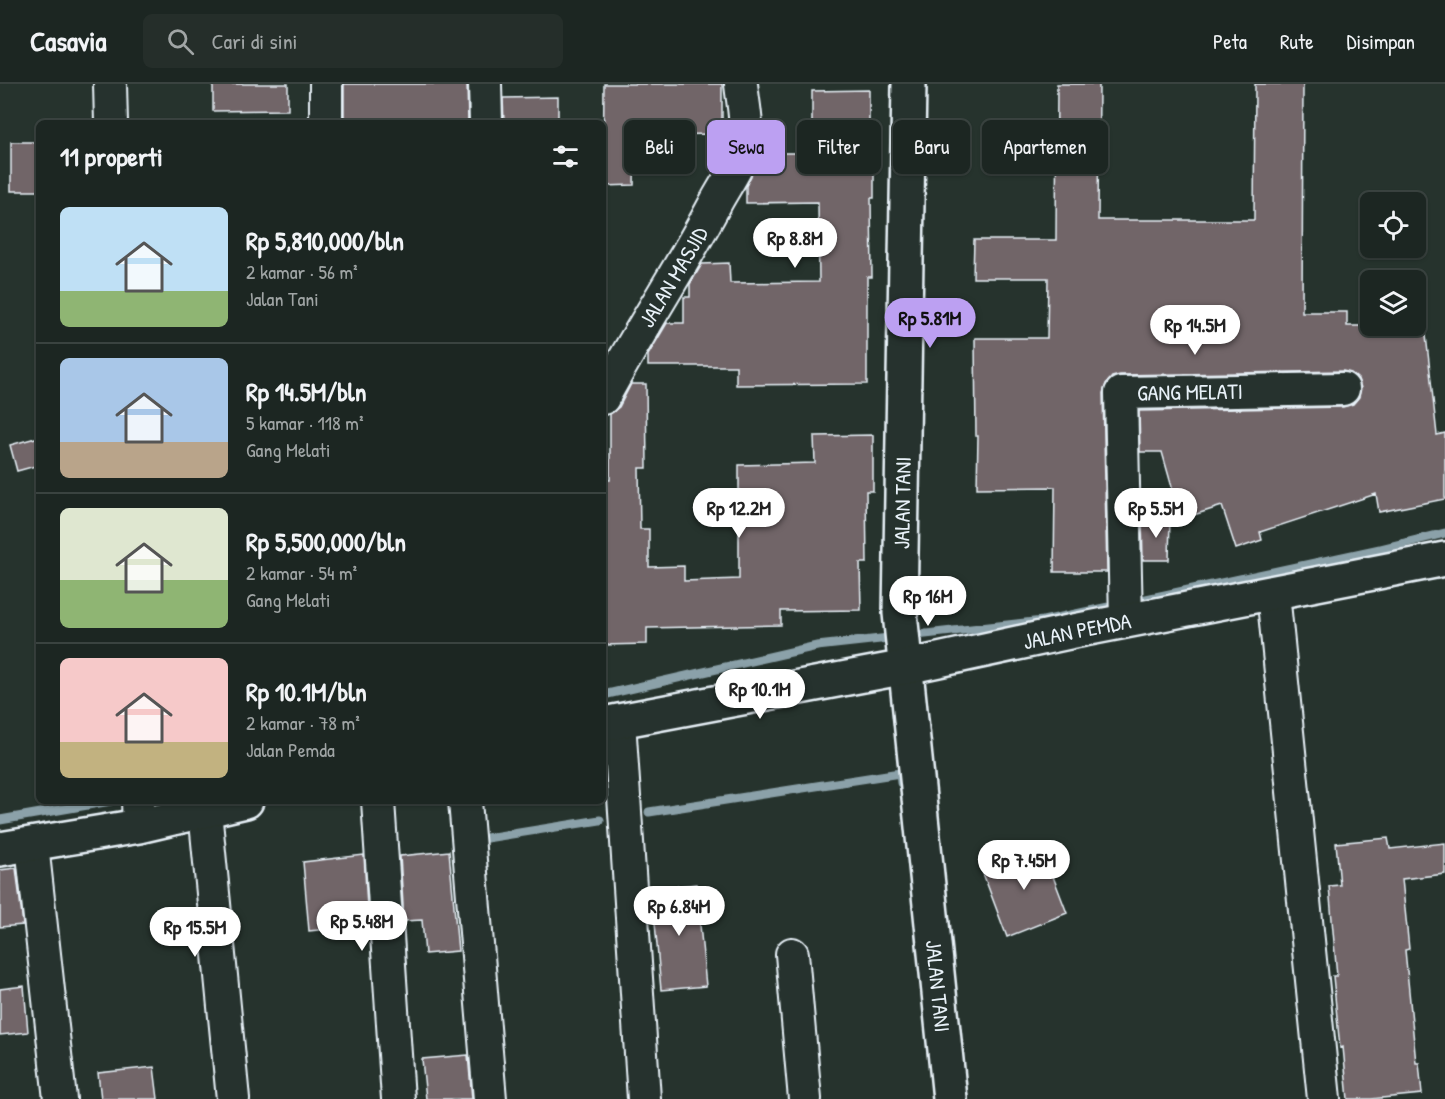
<!DOCTYPE html>
<html lang="id">
<head>
<meta charset="utf-8">
<style>
  :root { --surface:#1c2622; --page:#252e2a; --text:#f1f3f6; --muted:#a0a5a5; --line:#3a4340; --accent:#bca0f2 }
  body { margin:0; font-family:"Patrick Hand",sans-serif; background:var(--page); color:var(--text); height:100vh; display:flex; flex-direction:column; font-size:22px; white-space:nowrap }
  * { box-sizing:border-box; margin:0 }
  p { font-size:20px; color:var(--muted) }
  .icon { flex:none; width:33px; height:33px; fill:none; stroke:currentColor; stroke-width:2; stroke-linecap:round; stroke-linejoin:round }
  .map { position:relative; flex:1; overflow:hidden }
  .drawer { position:absolute; left:36px; top:36px; width:570px; height:684px; display:flex; flex-direction:column; background:var(--surface); border-radius:9px; box-shadow:0 2px 4px #0004,0 0 0 2px var(--line) }
  .drawer>* { flex:none }
  .banner { position:absolute; left:624px; top:36px; width:570px; height:54px; display:flex; gap:12px }
  .controls { position:absolute; left:1360px; top:108px; display:grid; gap:12px }
  .controls a { display:grid; place-items:center; width:66px; height:66px; border-radius:9px; background:var(--surface); box-shadow:0 2px 4px #0004,0 0 0 2px var(--line); font-size:30px }
  .price { position:absolute; translate:-50% -51px; padding:0 14px; border-radius:21px; background:#fff; color:#222; font-size:20px; line-height:39px; filter:drop-shadow(0 2px 3px #0008) }
  .price::after { content:''; position:absolute; left:50%; top:36px; width:18px; height:14px; margin-left:-9px; background:inherit; clip-path:polygon(0 0,100% 0,50% 100%) }
  .price.current { background:var(--accent); color:#111 }
  ul { padding:0; list-style:none }
  li { display:flex; align-items:center; gap:18px; height:150px; padding:0 24px }
  li+li { border-top:2px solid var(--line) }
  li span { display:grid; place-items:center; flex:none; width:168px; height:120px; border-radius:9px; color:#555 }
  li>.icon { margin-inline-start:auto }
  span .icon { width:72px; height:72px; fill:#fffc; stroke-width:1 }
  li b { font-size:26px }
  h2 { display:flex; justify-content:space-between; align-items:center; height:72px; padding:0 24px; font-size:26px }
  .chip { padding:0 21px; border-radius:9px; background:var(--surface); box-shadow:0 2px 4px #0004,0 0 0 2px var(--line); font-size:21px; line-height:54px }
  .chip.current { background:var(--accent); color:#111 }
  header { display:flex; align-items:center; gap:36px; box-sizing:border-box; height:84px; padding:0 30px; background:var(--surface); border-bottom:2px solid var(--line) }
  header strong { font-size:28px }
  nav { display:flex; gap:33px; margin-inline-start:auto; font-size:21px }
  .search { width:420px; height:54px; background:var(--page); display:flex; align-items:center; gap:15px; box-sizing:border-box; padding:0 21px; border-radius:9px; color:var(--muted); font-size:22px }
  .map>svg:first-child { display:block }
  .lines { fill:none; stroke-linecap:round; stroke-linejoin:round }
  .stream { stroke:#8ba1a9; stroke-width:9 }
  .building { fill:#716568; stroke:#e8f1f8; stroke-width:1.5 }
  .street-casing { stroke:#e8f1f8; stroke-width:36 }
  .secondary-casing { stroke:#e8f1f8; stroke-width:38 }
  .street { stroke:#26332d; stroke-width:32 }
  .secondary { stroke:#26332d; stroke-width:33 }
  .labels { text-anchor:middle; dominant-baseline:central; stroke-width:4.5; stroke-linejoin:round; paint-order:stroke }
  .street-label { font-size:22px; fill:#e8f1f8; stroke:#26332d }
</style>
</head>
<body>
<header>
<strong>Casavia</strong>
<div class="search"><svg class="icon" aria-label="search" viewBox="0 0 24 24"><circle cx="10" cy="10" r="6"/><path d="M15 15l6 6"/></svg>Cari di sini</div>
<nav><a>Peta</a><a>Rute</a><a>Disimpan</a></nav>
</header>
<div class="map">
<svg width="1445" height="1015" viewBox="0 0 1445 1015">
  <rect width="100%" height="100%" fill="#26332d"/>
  <filter id="ink" filterUnits="userSpaceOnUse"><feTurbulence type="fractalNoise" baseFrequency=".0167" numOctaves="2"/><feDisplacementMap in="SourceGraphic" scale="12" xChannelSelector="R" yChannelSelector="G"/><feConvolveMatrix kernelMatrix="1 2 1 2 8 2 1 2 1" color-interpolation-filters="sRGB"/></filter>
  <g filter="url(#ink)">
    <g class="lines">
      <path class="stream" d="M603,611L817,562L1043,537L1380,465L1445,449
        M649,728L900,689L901,699
        M0,736L111,717
        M474,756L600,736"/>
    </g>
    <path class="building" d="M213,0H288V26L213,27Z
      M344,0H467L468,39H344Z
      M604,0H722V50L635,51L634,101L603,102Z
      M1057,0H1099L1098,136H1254L1255,0H1303L1302,228H1347V242H1425L1437,351L1445,349V415L1379,428L1376,410L1260,448L1262,456L1236,465L1222,422L1181,435L1162,368H1140L1139,327L1343,323L1353,320L1359,313L1361,304L1358,295L1351,289L1343,287L1120,291L1112,293L1106,300L1103,309L1107,488H1054L1055,403L977,404L978,352H976L975,254H1047L1048,194H973L974,156H1056Z
      M869,6V70H874V114H871L872,193H867V300L736,301V282H648V271L667,239H684V213H690V200L702,180L729,179L730,199L819,198L818,118L746,119V102L761,69H812V7Z
      M558,13V39H504L503,14Z
      M11,58H39V107H11Z
      M631,300H646L647,384H639L640,445H649V483L684,482V497L739,495V381L815,379L814,352L873,351V407H866L867,479H860L861,526L781,527V541L647,544V560L603,561V396H610V330L619,323Z
      M39,353V381L17,387L10,361Z
      M1170,434L1169,476H1143L1142,435Z
      M1388,754L1390,765L1445,759V790L1402,795L1409,865L1405,866L1416,979H1419L1422,1010L1371,1015H1348L1343,963L1340,964L1333,892H1337L1329,802L1340,801L1336,759Z
      M1041,761L1067,829L1007,853L981,784Z
      M449,767L458,867L425,870L422,836L404,837L400,772Z
      M364,771L368,841L309,847L303,778Z
      M16,784L23,841L0,843V786Z
      M696,800L706,902L661,906L652,805Z
      M24,902L28,948L0,951V905Z
      M468,971L472,1015H426L422,975Z
      M154,983L158,1015H101L98,989Z"/>
    <g class="lines">
      <g class="street-casing">
        <g id="street">
          <path d="M110,0L111,39"/>
          <path d="M326,0V39"/>
          <path d="M485,0L486,39"/>
          <path id="s1" d="M603,314C638,248 680,186 715,120C725,101 741,80 745,59C748,40 743,19 741,0"/>
          <path d="M1273,509L1324,1015"/>
          <path id="s2" d="M1126,537L1121,309L1343,305"/>
          <path d="M619,637L644,1015"/>
          <path d="M138,717L139,742"/>
          <path d="M378,717L398,1015"/>
          <path d="M465,717L490,1015"/>
          <path d="M205,727L233,1015"/>
          <path d="M32,761L60,1015"/>
          <path d="M792,870L805,1015"/>
        </g>
      </g>
      <g class="secondary-casing">
        <g id="secondary">
          <path id="s3" d="M909,0L900,529L950,1015"/>
          <path id="s4" d="M603,640L906,583L1069,548L1445,475"/>
          <path d="M0,765L139,742L246,717"/>
        </g>
      </g>
      <use href="#street" class="street"/>
      <use href="#secondary" class="secondary"/>
    </g>
  </g>
  <g class="labels">
    <g class="street-label">
      <text stroke="none"><textPath href="#s1" startOffset="140">JALAN MASJID</textPath></text>
      <text stroke="none"><textPath href="#s2" startOffset="297">GANG MELATI</textPath></text>
      <text transform="translate(902 419) rotate(-89)">JALAN TANI</text>
      <text stroke="none"><textPath href="#s4" startOffset="483">JALAN PEMDA</textPath></text>
      <text stroke="none"><textPath href="#s3" startOffset="904">JALAN TANI</textPath></text>
    </g>
  </g>
</svg>
<div class="controls">
<a><svg class="icon" aria-label="locate" viewBox="0 0 24 24"><circle cx="12" cy="12" r="6"/><path d="M12 2v4M12 18v4M2 12h4M18 12h4"/></svg></a>
<a><svg class="icon" aria-label="layers" viewBox="0 0 24 24"><path d="M12 4l9 5-9 5-9-5zM3 14l9 5 9-5"/></svg></a>
</div>
<b class="price" style="left:795px;top:185px">Rp 8.8M</b>
<b class="price current" style="left:930px;top:265px">Rp 5.81M</b>
<b class="price" style="left:1195px;top:272px">Rp 14.5M</b>
<b class="price" style="left:739px;top:455px">Rp 12.2M</b>
<b class="price" style="left:1156px;top:455px">Rp 5.5M</b>
<b class="price" style="left:928px;top:543px">Rp 16M</b>
<b class="price" style="left:760px;top:636px">Rp 10.1M</b>
<b class="price" style="left:1024px;top:807px">Rp 7.45M</b>
<b class="price" style="left:679px;top:853px">Rp 6.84M</b>
<b class="price" style="left:362px;top:868px">Rp 5.48M</b>
<b class="price" style="left:195px;top:874px">Rp 15.5M</b>
<div class="banner">
<a class="chip">Beli</a>
<a class="chip current">Sewa</a>
<a class="chip">Filter</a>
<a class="chip">Baru</a>
<a class="chip">Apartemen</a>
</div>
<section class="drawer">
<h2>11 properti<svg class="icon" aria-label="filters" viewBox="0 0 24 24"><path d="M4 7h16M4 17h16"/><circle cx="9" cy="7" r="2"/><circle cx="15" cy="17" r="2"/></svg></h2>
<ul>
<li><span style="background:linear-gradient(#bfe0f5 70%,#8fb573 0)"><svg class="icon" aria-label="home" viewBox="0 0 24 24"><path d="M3 11l9-7 9 7M6 9v11h12V9"/></svg></span><div><b>Rp 5,810,000/bln</b><p>2 kamar · 56 m²</p><p>Jalan Tani</p></div></li>
<li><span style="background:linear-gradient(#a9c7e8 70%,#b9a48a 0)"><svg class="icon" aria-label="home" viewBox="0 0 24 24"><path d="M3 11l9-7 9 7M6 9v11h12V9"/></svg></span><div><b>Rp 14.5M/bln</b><p>5 kamar · 118 m²</p><p>Gang Melati</p></div></li>
<li><span style="background:linear-gradient(#dfe7d0 60%,#8fb573 0)"><svg class="icon" aria-label="home" viewBox="0 0 24 24"><path d="M3 11l9-7 9 7M6 9v11h12V9"/></svg></span><div><b>Rp 5,500,000/bln</b><p>2 kamar · 54 m²</p><p>Gang Melati</p></div></li>
<li><span style="background:linear-gradient(#f6c9c9 70%,#c2b280 0)"><svg class="icon" aria-label="home" viewBox="0 0 24 24"><path d="M3 11l9-7 9 7M6 9v11h12V9"/></svg></span><div><b>Rp 10.1M/bln</b><p>2 kamar · 78 m²</p><p>Jalan Pemda</p></div></li>
</ul>
</section>
</div>
</body>
</html>
